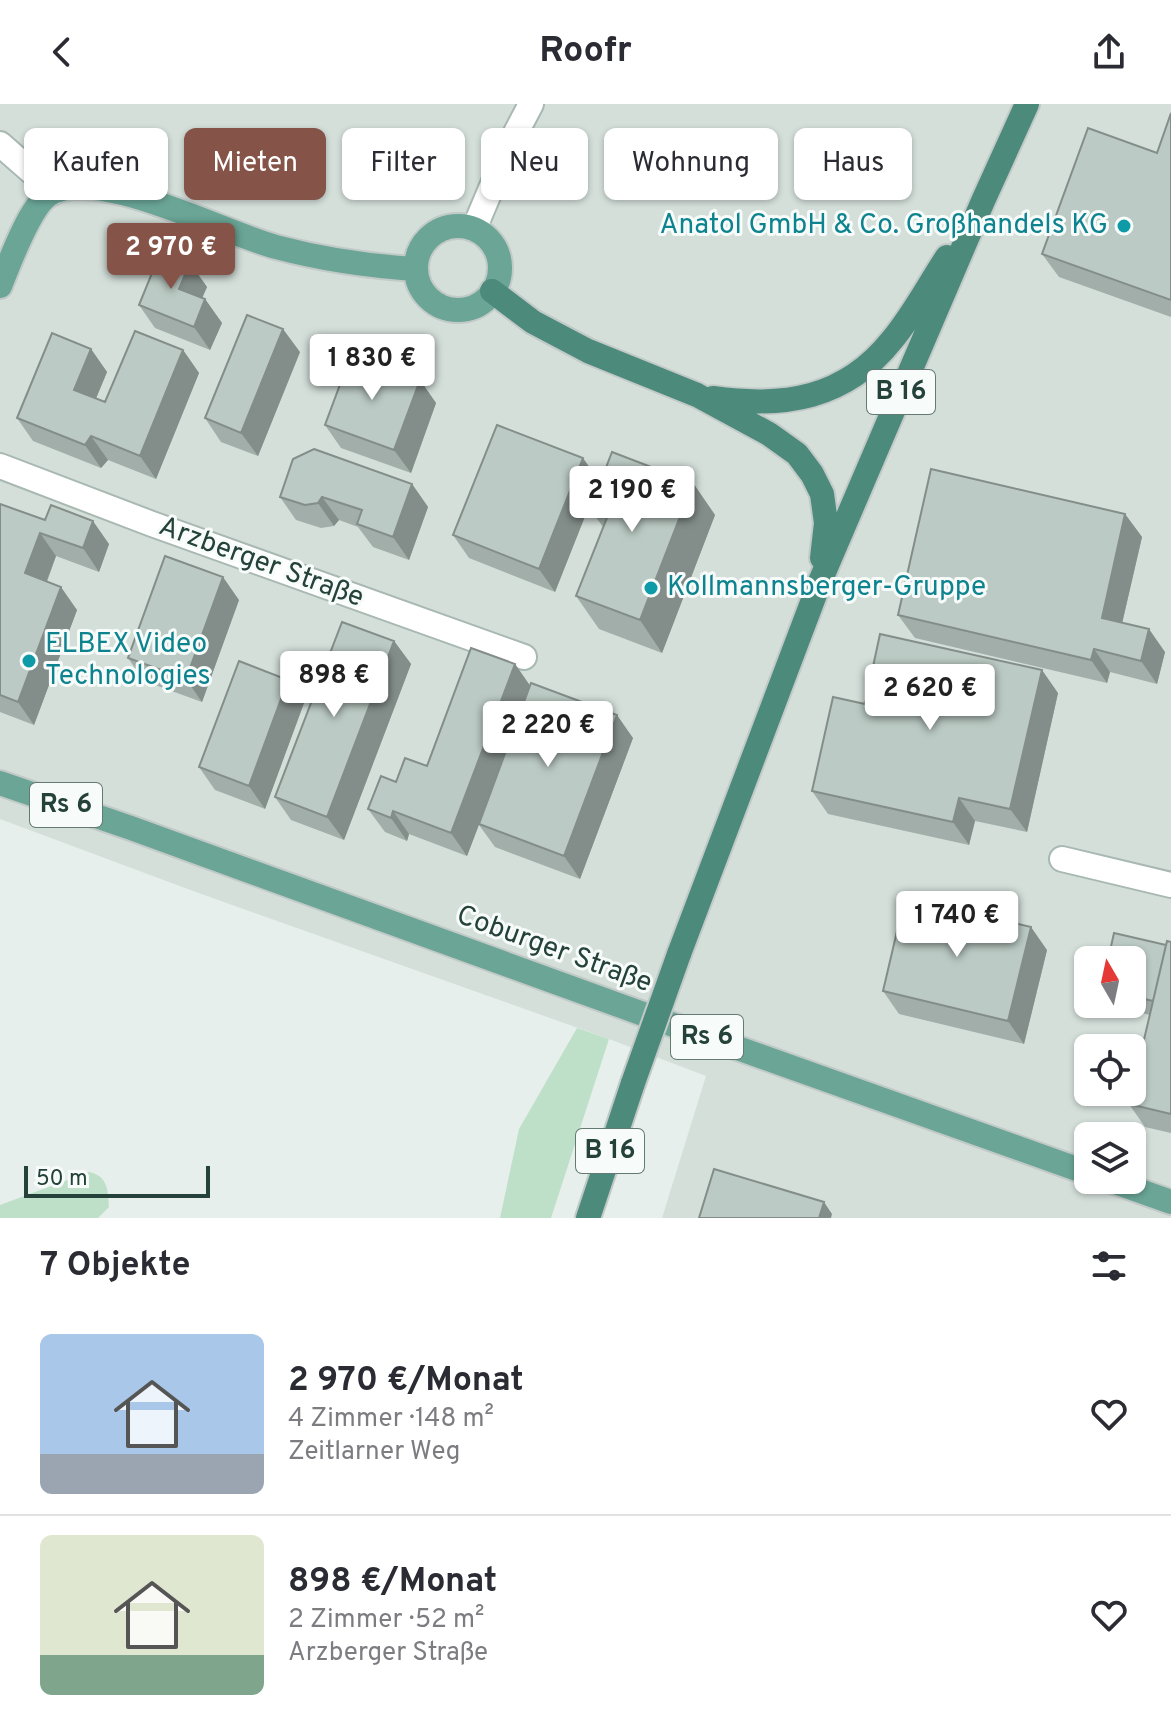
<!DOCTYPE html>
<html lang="de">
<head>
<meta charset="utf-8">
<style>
  :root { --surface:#fff; --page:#f7f7f7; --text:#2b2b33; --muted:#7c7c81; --line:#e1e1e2; --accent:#855347 }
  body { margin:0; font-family:Overpass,sans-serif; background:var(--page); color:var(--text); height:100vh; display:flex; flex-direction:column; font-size:30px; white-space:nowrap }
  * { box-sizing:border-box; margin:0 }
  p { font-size:26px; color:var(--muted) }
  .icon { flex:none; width:44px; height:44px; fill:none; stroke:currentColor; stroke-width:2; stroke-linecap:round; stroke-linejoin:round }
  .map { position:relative; height:1114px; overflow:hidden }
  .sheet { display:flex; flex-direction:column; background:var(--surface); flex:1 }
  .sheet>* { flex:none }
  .hud { position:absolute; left:24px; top:24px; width:1124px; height:72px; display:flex; gap:16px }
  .needle { width:52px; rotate:351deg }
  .tools { position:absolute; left:1074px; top:842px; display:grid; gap:16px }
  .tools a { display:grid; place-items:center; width:72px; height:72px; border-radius:12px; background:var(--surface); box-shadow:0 2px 6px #0004; font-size:40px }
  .scale { position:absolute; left:24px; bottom:20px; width:186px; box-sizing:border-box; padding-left:8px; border:4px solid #24423a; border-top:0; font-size:22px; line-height:28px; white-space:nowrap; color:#24423a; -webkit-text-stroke:6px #f7fbf9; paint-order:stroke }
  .price { position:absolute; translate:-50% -68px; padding:0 18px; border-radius:8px; background:#fff; color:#222; font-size:26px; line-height:52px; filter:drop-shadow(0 2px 4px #0008) }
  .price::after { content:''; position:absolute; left:50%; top:48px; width:24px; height:18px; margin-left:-12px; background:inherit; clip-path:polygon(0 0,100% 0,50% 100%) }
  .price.active { background:var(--accent); color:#fff }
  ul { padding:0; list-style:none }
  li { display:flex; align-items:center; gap:24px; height:200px; padding:0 40px }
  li+li { border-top:2px solid var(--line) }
  li span { display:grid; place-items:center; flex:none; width:224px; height:160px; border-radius:12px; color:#555 }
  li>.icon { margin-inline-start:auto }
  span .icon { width:96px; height:96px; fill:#fffc; stroke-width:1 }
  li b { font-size:34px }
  h2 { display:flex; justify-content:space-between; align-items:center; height:96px; padding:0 40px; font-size:34px }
  .chip { padding:0 28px; border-radius:12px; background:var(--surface); box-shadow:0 2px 6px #0004; font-size:28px; line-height:72px }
  .chip.active { background:var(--accent); color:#fff }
  header { display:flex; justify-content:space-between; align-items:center; height:104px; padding:0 40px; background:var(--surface); font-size:36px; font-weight:700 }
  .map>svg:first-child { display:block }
  .built { fill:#d4dfda; fill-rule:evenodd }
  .green { fill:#bfe0c8 }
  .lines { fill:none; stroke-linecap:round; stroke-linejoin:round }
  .minor-casing { stroke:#a8b8b2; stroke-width:28 }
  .primary-casing { stroke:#c2cac8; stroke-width:28 }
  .trunk-casing { stroke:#c2cac8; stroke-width:28 }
  .minor { stroke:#fff; stroke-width:24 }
  .primary { stroke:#6aa596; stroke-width:24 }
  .trunk { stroke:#4c8a7c; stroke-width:24 }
  .trunk-bridge-casing { stroke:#c2cac8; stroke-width:28; stroke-linecap:butt }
  .trunk-bridge { stroke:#4c8a7c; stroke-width:24 }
  .wall { fill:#a1aea9 }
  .shaded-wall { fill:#838d89 }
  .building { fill:#bbcac4; stroke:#838d89; stroke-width:2 }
  .culture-dot { fill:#0f9aa8; stroke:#f7fbf9; stroke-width:3 }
  .labels { text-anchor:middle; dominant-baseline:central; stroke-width:6; stroke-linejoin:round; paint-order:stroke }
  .shield { fill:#f7fbf9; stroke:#637a73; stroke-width:2 }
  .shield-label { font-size:26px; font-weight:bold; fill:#24423a }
  .culture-label { font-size:28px; fill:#0d838f; stroke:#f7fbf9; text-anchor:start }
  .street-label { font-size:28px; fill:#24423a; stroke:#f7fbf9 }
</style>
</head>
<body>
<header><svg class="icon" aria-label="back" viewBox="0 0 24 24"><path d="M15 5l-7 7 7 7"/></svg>Roofr<svg class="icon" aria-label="share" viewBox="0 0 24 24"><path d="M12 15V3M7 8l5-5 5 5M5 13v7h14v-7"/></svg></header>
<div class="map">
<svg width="1171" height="1114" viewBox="0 0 1171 1114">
  <rect width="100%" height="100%" fill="#e6efeb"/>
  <path class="built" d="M0,0H1171V1114H662L706,972L609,935L193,787L0,715ZM1088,856H1132V900H1088ZM1088,944H1132V988H1088ZM1088,1032H1132V1076H1088Z"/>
  <path class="green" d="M577,924L609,935L551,1114H500L519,1025Z
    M89,1068C108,1072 108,1086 109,1103L98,1114H0V1101Z"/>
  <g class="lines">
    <g class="minor-casing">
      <path id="minor" d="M0,40L48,82L52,89
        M474,125L509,42L531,0
        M0,362L152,420L524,553
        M1062,755L1171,781"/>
    </g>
    <g class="primary-casing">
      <path id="primary" d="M416 164a42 42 0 1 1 84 0a42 42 0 1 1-84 0Z
        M0,182C9,160 29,104 48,91C95,60 223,129 276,143C321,155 368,162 415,165
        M0,679L131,724L690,927L1088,1069
        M1109,1076L1171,1098"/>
    </g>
    <g class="trunk-casing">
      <path id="trunk" d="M492,187L533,218L588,247L697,291L769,330L797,350L812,370L822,390L826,419L822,454
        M713,294C784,304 845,295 892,236C913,211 929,180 947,153
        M679,850L819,480L983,97L1027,0
        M588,1114L633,979"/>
    </g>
    <use href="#minor" class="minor"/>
    <use href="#primary" class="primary"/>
    <use href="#trunk" class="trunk"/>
    <g class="trunk-bridge-casing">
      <path id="trunk-bridge" d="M633,979L679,850"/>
    </g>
    <use href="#trunk-bridge" class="trunk-bridge"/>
  </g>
  <path class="wall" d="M1171,9V213L1059,173L1042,150L1157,49Z
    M190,159L207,183L202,194L205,195L222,219L210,246L155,224L139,201Z
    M91,245L107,268L96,294L105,298L183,246L199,269L156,375L108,356L101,364L33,337L17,314Z
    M300,248L258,352L221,338L205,314Z
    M420,276L436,299L411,369L341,344L325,321Z
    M599,377L555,488L469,454L453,431Z
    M693,379L715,411L662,549L599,525L576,492L603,423L590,405Z
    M412,380L428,403L409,456L373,443L358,423L339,416L334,422L321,424L296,416L280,393Z
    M0,400L109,440L99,468L56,452L47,478L77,506L34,621L0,608Z
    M1125,410L1142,433L1122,519L1165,548L1157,580L1110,568L1107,579L915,534L898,511Z
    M239,496L202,598L144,577L128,554Z
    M394,537L411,560L344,736L291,716L275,693Z
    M515,560L530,582L633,634L580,775L495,743L479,721L467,752L409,730L407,737L385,728L368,705L396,678L427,662Z
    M1058,589L1027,728L975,717L969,741L828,710L812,687L865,600Z
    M304,599L265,705L215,686L199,663Z
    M1171,838V1029L1145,1023L1129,1000L1150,911L1113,902L1111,900H1132V856L1166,841Z
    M1047,846L1024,940L899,910L883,887Z"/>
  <path class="shaded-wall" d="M190,159L207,183L196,208L179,185Z
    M205,195L222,219L210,246L194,223Z
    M283,225L300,248L258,352L241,329Z
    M91,245L107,268L90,309L74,286Z
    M183,246L199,269L156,375L140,352Z
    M420,276L436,299L411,369L394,346Z
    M91,332L108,356L101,364L85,341Z
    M583,354L599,377L555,488L539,465Z
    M693,379L715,411L662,549L640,516Z
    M412,380L428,403L409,456L393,433Z
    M322,393L339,416L334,422L318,399Z
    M1125,410L1142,433L1118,537L1102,514Z
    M93,417L109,440L99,468L83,444Z
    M40,429L56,452L41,492L25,469Z
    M223,473L239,496L202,598L186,575Z
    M61,483L77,506L34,621L18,598Z
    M1149,525L1165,548L1157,580L1141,557Z
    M394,537L411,560L344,736L327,713Z
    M1094,545L1110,568L1107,579L1091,556Z
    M515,560L531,583L467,752L451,729Z
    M1042,566L1058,589L1027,728L1010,705Z
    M288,576L304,599L265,705L249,682Z
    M617,611L633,634L580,775L564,752Z
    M959,694L975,717L969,741L953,718Z
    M393,707L409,730L407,737L391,714Z
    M1031,823L1047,846L1024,940L1008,917Z
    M824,1098L832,1110L831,1114H819Z"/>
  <path class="building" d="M1171,9V196L1042,150L1088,24L1157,49Z
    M161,147L190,159L179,185L205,195L194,223L139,201Z
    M247,211L283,225L241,329L205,314Z
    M135,227L183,246L140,352L91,332L85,341L17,314L52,229L91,245L74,286L105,298Z
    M351,251L420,276L394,346L325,321Z
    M497,321L583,354L539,465L453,431Z
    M314,345L412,380L393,433L357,420L362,406L322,393L318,399L305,401L280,393L293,355Z
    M612,348L693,379L640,516L576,492L608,411L590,405Z
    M931,365L1125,410L1102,514L1149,525L1141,557L1094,545L1091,556L898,511Z
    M0,400L45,416L51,401L93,417L83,444L40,429L25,469L61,483L18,598L0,591Z
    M165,452L223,473L186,575L128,554Z
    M342,518L394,537L327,713L275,693Z
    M880,530L1042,566L1010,705L959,694L953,718L812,687L833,593L865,600Z
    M471,544L515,560L451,729L393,707L391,714L368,705L381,672L396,678L405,654L427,662Z
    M239,557L288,576L249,682L199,663Z
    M531,579L617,611L564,752L479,720Z
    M905,793L1031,823L1008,917L883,887Z
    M1114,829L1166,841L1153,897L1132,892V856H1108Z
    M1167,837L1171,838V1010L1129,1000Z
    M714,1065L824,1098L819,1114H699Z"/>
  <g class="culture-dot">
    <circle cx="1124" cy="122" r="8"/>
    <circle cx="651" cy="484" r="8"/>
    <circle cx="29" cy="557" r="8"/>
  </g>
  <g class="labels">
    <g class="shield">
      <rect x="867" y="266" width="68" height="44" rx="6"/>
      <rect x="30" y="679" width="72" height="44" rx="6"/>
      <rect x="671" y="911" width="72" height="44" rx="6"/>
      <rect x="576" y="1025" width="68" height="44" rx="6"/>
    </g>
    <g class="shield-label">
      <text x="901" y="288">B 16</text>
      <text x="66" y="701">Rs 6</text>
      <text x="707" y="933">Rs 6</text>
      <text x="610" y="1047">B 16</text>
    </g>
    <g class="culture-label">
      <text x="1108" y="122" text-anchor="end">Anatol GmbH &amp; Co. Großhandels KG</text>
      <text x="667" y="484">Kollmannsberger-Gruppe</text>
      <text x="45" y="541">ELBEX Video<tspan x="45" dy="32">Technologies</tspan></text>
    </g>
    <g class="street-label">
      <text transform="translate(261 459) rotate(20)">Arzberger Straße</text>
      <text transform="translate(554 846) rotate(20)">Coburger Straße</text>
    </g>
  </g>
</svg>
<div class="tools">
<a><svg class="needle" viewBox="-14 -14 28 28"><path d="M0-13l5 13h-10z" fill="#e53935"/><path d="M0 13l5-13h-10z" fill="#7c7c81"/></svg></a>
<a><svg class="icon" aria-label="locate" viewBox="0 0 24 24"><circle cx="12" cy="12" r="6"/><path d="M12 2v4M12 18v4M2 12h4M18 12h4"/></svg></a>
<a><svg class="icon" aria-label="layers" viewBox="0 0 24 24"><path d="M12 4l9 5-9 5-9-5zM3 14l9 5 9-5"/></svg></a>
</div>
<div class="scale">50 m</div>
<b class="price active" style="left:171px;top:187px">2 970 €</b>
<b class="price" style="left:372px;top:298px">1 830 €</b>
<b class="price" style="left:632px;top:430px">2 190 €</b>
<b class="price" style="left:334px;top:615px">898 €</b>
<b class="price" style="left:930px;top:628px">2 620 €</b>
<b class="price" style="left:548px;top:665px">2 220 €</b>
<b class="price" style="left:957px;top:855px">1 740 €</b>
<div class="hud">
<a class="chip">Kaufen</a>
<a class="chip active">Mieten</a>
<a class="chip">Filter</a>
<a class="chip">Neu</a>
<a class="chip">Wohnung</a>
<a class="chip">Haus</a>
</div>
</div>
<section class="sheet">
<h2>7 Objekte<svg class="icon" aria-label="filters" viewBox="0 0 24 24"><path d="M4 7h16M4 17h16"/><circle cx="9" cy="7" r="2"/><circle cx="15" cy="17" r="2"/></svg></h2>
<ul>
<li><span style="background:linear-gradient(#a9c7e8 75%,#9aa5b1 0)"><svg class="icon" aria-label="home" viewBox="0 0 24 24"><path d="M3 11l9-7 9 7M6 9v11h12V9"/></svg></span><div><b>2 970 €/Monat</b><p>4 Zimmer · 148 m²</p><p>Zeitlarner Weg</p></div><svg class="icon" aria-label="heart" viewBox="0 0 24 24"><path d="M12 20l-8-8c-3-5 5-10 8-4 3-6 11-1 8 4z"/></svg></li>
<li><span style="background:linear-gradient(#dfe7d0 75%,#7fa58c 0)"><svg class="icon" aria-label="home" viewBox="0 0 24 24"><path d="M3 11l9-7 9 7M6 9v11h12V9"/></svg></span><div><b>898 €/Monat</b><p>2 Zimmer · 52 m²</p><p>Arzberger Straße</p></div><svg class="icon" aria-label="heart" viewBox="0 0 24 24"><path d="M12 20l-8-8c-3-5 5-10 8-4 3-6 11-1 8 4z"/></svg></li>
</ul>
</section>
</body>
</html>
